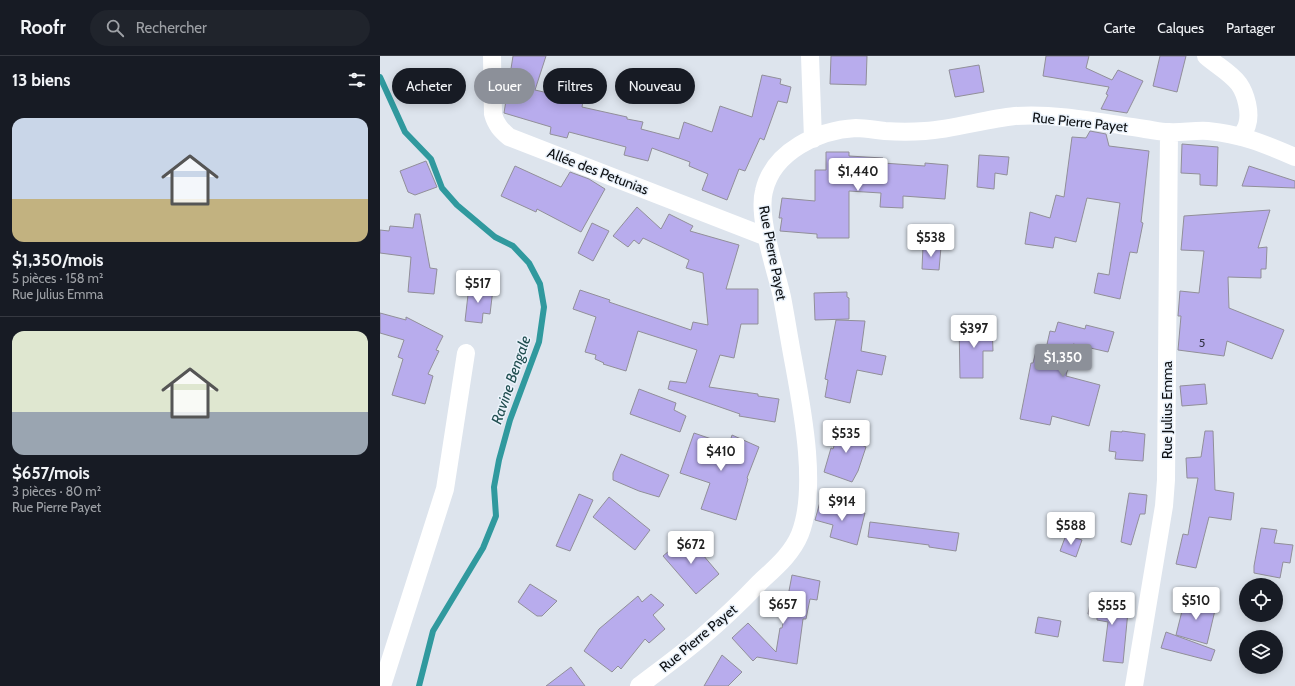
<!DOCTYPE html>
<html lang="fr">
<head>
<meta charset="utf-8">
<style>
  :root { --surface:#171b24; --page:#20242c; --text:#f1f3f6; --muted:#9ea1a6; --line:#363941; --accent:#8c9099 }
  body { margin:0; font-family:Cabin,sans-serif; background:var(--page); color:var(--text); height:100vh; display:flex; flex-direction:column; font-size:15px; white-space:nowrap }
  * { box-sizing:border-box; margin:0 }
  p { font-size:13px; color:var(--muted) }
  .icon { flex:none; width:22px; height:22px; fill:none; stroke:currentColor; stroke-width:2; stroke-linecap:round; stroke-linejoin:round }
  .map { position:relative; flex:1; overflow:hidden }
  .details { display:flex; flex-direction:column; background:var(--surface); width:380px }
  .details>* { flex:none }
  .top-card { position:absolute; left:12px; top:12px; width:380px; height:36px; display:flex; gap:8px }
  .controls { position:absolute; left:859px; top:522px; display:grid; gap:8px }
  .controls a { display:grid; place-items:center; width:44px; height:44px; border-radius:50%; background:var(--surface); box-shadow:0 2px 10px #0003; font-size:20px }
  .price { position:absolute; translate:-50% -34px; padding:0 9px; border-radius:4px; background:#fff; color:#222; font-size:13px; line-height:26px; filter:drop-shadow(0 1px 2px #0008) }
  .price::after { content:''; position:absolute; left:50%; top:24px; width:12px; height:9px; margin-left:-6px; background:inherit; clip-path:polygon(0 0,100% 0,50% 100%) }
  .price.current { background:var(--accent); color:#fff }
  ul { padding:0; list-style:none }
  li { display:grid; align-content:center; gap:8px; height:212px; padding:0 12px }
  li+li { border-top:1px solid var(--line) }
  li span { display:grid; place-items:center; height:124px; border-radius:12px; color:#555 }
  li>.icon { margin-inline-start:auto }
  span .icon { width:72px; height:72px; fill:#fffc; stroke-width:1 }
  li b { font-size:17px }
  h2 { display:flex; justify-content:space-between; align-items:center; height:48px; padding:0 12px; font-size:17px }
  .pill { padding:0 14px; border-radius:18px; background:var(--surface); box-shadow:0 2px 10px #0003; font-size:14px; line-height:36px }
  .pill.current { background:var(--accent); color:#fff }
  header { display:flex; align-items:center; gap:24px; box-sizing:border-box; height:56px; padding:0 20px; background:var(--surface); border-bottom:1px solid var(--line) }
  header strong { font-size:19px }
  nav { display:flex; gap:22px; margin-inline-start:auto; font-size:14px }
  .search { width:280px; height:36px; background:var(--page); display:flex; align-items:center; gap:10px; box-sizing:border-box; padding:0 14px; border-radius:22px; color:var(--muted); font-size:15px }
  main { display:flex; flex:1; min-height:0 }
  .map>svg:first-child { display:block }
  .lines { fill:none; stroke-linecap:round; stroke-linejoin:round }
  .stream { stroke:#30999e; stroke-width:6 }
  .building { fill:#b8aced; stroke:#918f99 }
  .street { stroke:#fff; stroke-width:18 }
  .labels { text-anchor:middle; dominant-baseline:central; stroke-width:3; stroke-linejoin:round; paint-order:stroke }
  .number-label { font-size:12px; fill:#38374a }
  .street-label { font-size:14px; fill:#0d1013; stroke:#eaf2fb }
  .water-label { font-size:15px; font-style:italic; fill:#214e50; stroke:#eaf2fb }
</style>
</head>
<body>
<header>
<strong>Roofr</strong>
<div class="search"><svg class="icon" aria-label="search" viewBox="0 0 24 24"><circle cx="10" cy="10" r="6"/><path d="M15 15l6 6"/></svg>Rechercher</div>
<nav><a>Carte</a><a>Calques</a><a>Partager</a></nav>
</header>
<main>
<section class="details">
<h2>13 biens<svg class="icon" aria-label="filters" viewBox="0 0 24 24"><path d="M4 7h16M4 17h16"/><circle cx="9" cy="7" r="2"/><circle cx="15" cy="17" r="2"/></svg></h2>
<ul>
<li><span style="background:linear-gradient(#c9d6e8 65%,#c2b280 0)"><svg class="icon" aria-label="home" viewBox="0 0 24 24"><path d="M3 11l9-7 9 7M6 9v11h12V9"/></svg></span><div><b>$1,350/mois</b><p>5 pièces · 158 m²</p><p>Rue Julius Emma</p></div></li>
<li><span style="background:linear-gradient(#dfe7d0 65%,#9aa5b1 0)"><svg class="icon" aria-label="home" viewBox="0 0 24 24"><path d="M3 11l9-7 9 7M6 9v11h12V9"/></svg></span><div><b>$657/mois</b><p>3 pièces · 80 m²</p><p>Rue Pierre Payet</p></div></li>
</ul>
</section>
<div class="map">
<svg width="915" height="630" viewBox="0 0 915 630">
  <rect width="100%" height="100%" fill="#dde4ed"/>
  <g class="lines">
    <path class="stream" d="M0,21L25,76L51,103L62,132L77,149L115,181L133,190L149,207L160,228L164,251L159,286L130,364L119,404L114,431L116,460L103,492L53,575L39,630"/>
  </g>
  <path class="building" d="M133,0H166L155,34L203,45L202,51L247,61V63L263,66L261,73L299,83L304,66L332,76L340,50L372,61L382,19L401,23L400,28L411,31L407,47L398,45L384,84L380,82L365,115L359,113L347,144L322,134L328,118L309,110L310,106L272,92L268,105L244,99L246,91L189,76L187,82L170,78L171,71L124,57Z
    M451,0H487L486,29L450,28Z
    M666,0H709L706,12L732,24L738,14L763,25L747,57L721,53L728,39L726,38L729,31L663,20Z
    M780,0H806L797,36L773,30Z
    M599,9L604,36L575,41L569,14Z
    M710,75L726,78L729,90L769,95L761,166L763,167L757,197L750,196L740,243L714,237L718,217L729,219L740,147L707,142L696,186L675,181L673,192L645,188L650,156L670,162L676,139L684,141L692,81L706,82Z
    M802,88L838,91L837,130L820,129V118L801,117Z
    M446,96H469V100L503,102V107L545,110V107L568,109L565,143L523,140V152L500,151L501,137L469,135V182H437V178L400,175L402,162H399L402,142L435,145V114H446Z
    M599,99L629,101L627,119L615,117L614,133L597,131Z
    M46,105L57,131L35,139L28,136L20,115Z
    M135,110L181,131L190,116L209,123L225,133L201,176L157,153L156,156L121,140Z
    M869,110L915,125V132L862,130Z
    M257,151L281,173L289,158L313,170L310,175L359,189L346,233H378V268H361L354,302L340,299L329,331L378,338V340L399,343L395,366L359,360L360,358L288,333L290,325L306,327L317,294L258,275L246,315L223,308L224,307L215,303L216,299L205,296L216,261L193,253L200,234L230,244L229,246L311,274L313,266L328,269L323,217L306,212L309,204L263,182L259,188L254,184L248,191L233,180Z
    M890,154L878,192L887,191L886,213H881V222L848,221L849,252L904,274L892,303L847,285L844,300L798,294L801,260H798L800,235L819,237L824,195L801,194L804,160Z
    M35,158H40L50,212L57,213L54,238L28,236L31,201L0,197V174L9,175L10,170L33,172Z
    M212,167L229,175L213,205L198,197Z
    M543,190L561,191L559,214L542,213Z
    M89,230L113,233L110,258L103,257L102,267L85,265Z
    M467,236V241L469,242V263L435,264L434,237Z
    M0,257L26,264V261L63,280L56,294L59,295L48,318L53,320L45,348L12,339L23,303L18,301L24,284L0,277Z
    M456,264L485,265L481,295L506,300L502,319L477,314L470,347L445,341L448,324L445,323Z
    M678,266L705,273L706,269L734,276L728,296L693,288L686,320L720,329L709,370L672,360L670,369L640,363L651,307H653L656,295L665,297L670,275L675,276Z
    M579,268H612L613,295H603V322H580Z
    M825,328L827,348L802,350L800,330Z
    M259,333L296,347L294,354L306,360L300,376L250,358Z
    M461,369L484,377L480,388L486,391L478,415L472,426L444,416L451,392L453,393Z
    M731,375L742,376V375L765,378L763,405L735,403L736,396L729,395Z
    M825,375H833L835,434L854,437L851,464L829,461L816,512L796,508L803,478L808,479L818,422H807L806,402L821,401Z
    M314,377L349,389L352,379L379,391L367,422L368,423L356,464L321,453L330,427L300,417Z
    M241,398L289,419L279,441L259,435L233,424V417Z
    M749,437L767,439L765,458H760L751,489L741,486Z
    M199,438L213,444L190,495L176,490Z
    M229,441L270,474L255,494L213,461Z
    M440,446L485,457L477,489L450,481L453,469L435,464Z
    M490,466L579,477L576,495L549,491V489L488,481Z
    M881,472L897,474L894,487L913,489L910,507L903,506L900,522L874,517V510Z
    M686,479L702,484L696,501L680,495Z
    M307,480L339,518L316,538L283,500Z
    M412,519L440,525L437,544L430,543L426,563H423L417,608L377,601L373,605L352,582L368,567L396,596L400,572H402Z
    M150,528L177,545L162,560H157L138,546Z
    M271,538L284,549L273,559L285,573L269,587L265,583L241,613L238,610L232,616L204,595L219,573L258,540L262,546Z
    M711,542L749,545L743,607L723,605L728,566L717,564V559L708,558Z
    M805,543L836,550L827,588L796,579Z
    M658,561L681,565L678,581L655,577Z
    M786,576L835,594L831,605L781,592Z
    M342,599L362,616L348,630H324Z
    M191,611L205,630H166Z"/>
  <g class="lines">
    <path class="street" d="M112,0L113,58C116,69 121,74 129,81L387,181
      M430,0L433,83
      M826,0C836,9 851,17 859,28C866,38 871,57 867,69C866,73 863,77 861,81
      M2,630L65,433L86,297
      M259,630C280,614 302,598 322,581C342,564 362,545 380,526C395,512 412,498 420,478C438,432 422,352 413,303C409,282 406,262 402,241C396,214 377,161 384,135C393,95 439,74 476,72C486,72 495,74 505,75C518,76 532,76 545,75C575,73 605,63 635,60C678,57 723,67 765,73C773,74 781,76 788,76C801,77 815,74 828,75C861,78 885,88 915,101
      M754,630L784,450L786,424L789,76"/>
  </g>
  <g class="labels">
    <g class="number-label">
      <text x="822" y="286">5</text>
    </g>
    <g class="street-label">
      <text transform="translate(700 66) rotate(6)">Rue Pierre Payet</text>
      <text transform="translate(218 115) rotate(21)">Allée des Petunias</text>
      <text transform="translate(393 197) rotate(79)">Rue Pierre Payet</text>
      <text transform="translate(787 354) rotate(-90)">Rue Julius Emma</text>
      <text transform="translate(318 582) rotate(-40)">Rue Pierre Payet</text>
    </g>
    <g class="water-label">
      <text transform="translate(131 324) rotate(-71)">Ravine Bengale</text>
    </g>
  </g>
</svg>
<div class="controls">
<a><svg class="icon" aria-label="locate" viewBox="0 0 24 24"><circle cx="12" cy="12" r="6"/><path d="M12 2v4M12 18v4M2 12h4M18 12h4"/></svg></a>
<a><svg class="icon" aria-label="layers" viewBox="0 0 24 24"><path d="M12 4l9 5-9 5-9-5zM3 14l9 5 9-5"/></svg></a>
</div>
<b class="price" style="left:478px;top:136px">$1,440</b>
<b class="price" style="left:551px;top:202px">$538</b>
<b class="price" style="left:98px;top:248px">$517</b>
<b class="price" style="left:594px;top:293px">$397</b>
<b class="price current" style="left:683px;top:322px">$1,350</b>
<b class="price" style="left:466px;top:398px">$535</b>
<b class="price" style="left:341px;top:416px">$410</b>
<b class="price" style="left:462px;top:466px">$914</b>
<b class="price" style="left:691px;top:490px">$588</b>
<b class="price" style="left:311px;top:509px">$672</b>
<b class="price" style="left:816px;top:565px">$510</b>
<b class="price" style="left:403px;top:569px">$657</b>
<b class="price" style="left:732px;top:570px">$555</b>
<div class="top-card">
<a class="pill">Acheter</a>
<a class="pill current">Louer</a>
<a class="pill">Filtres</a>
<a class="pill">Nouveau</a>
</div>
</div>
</main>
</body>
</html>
